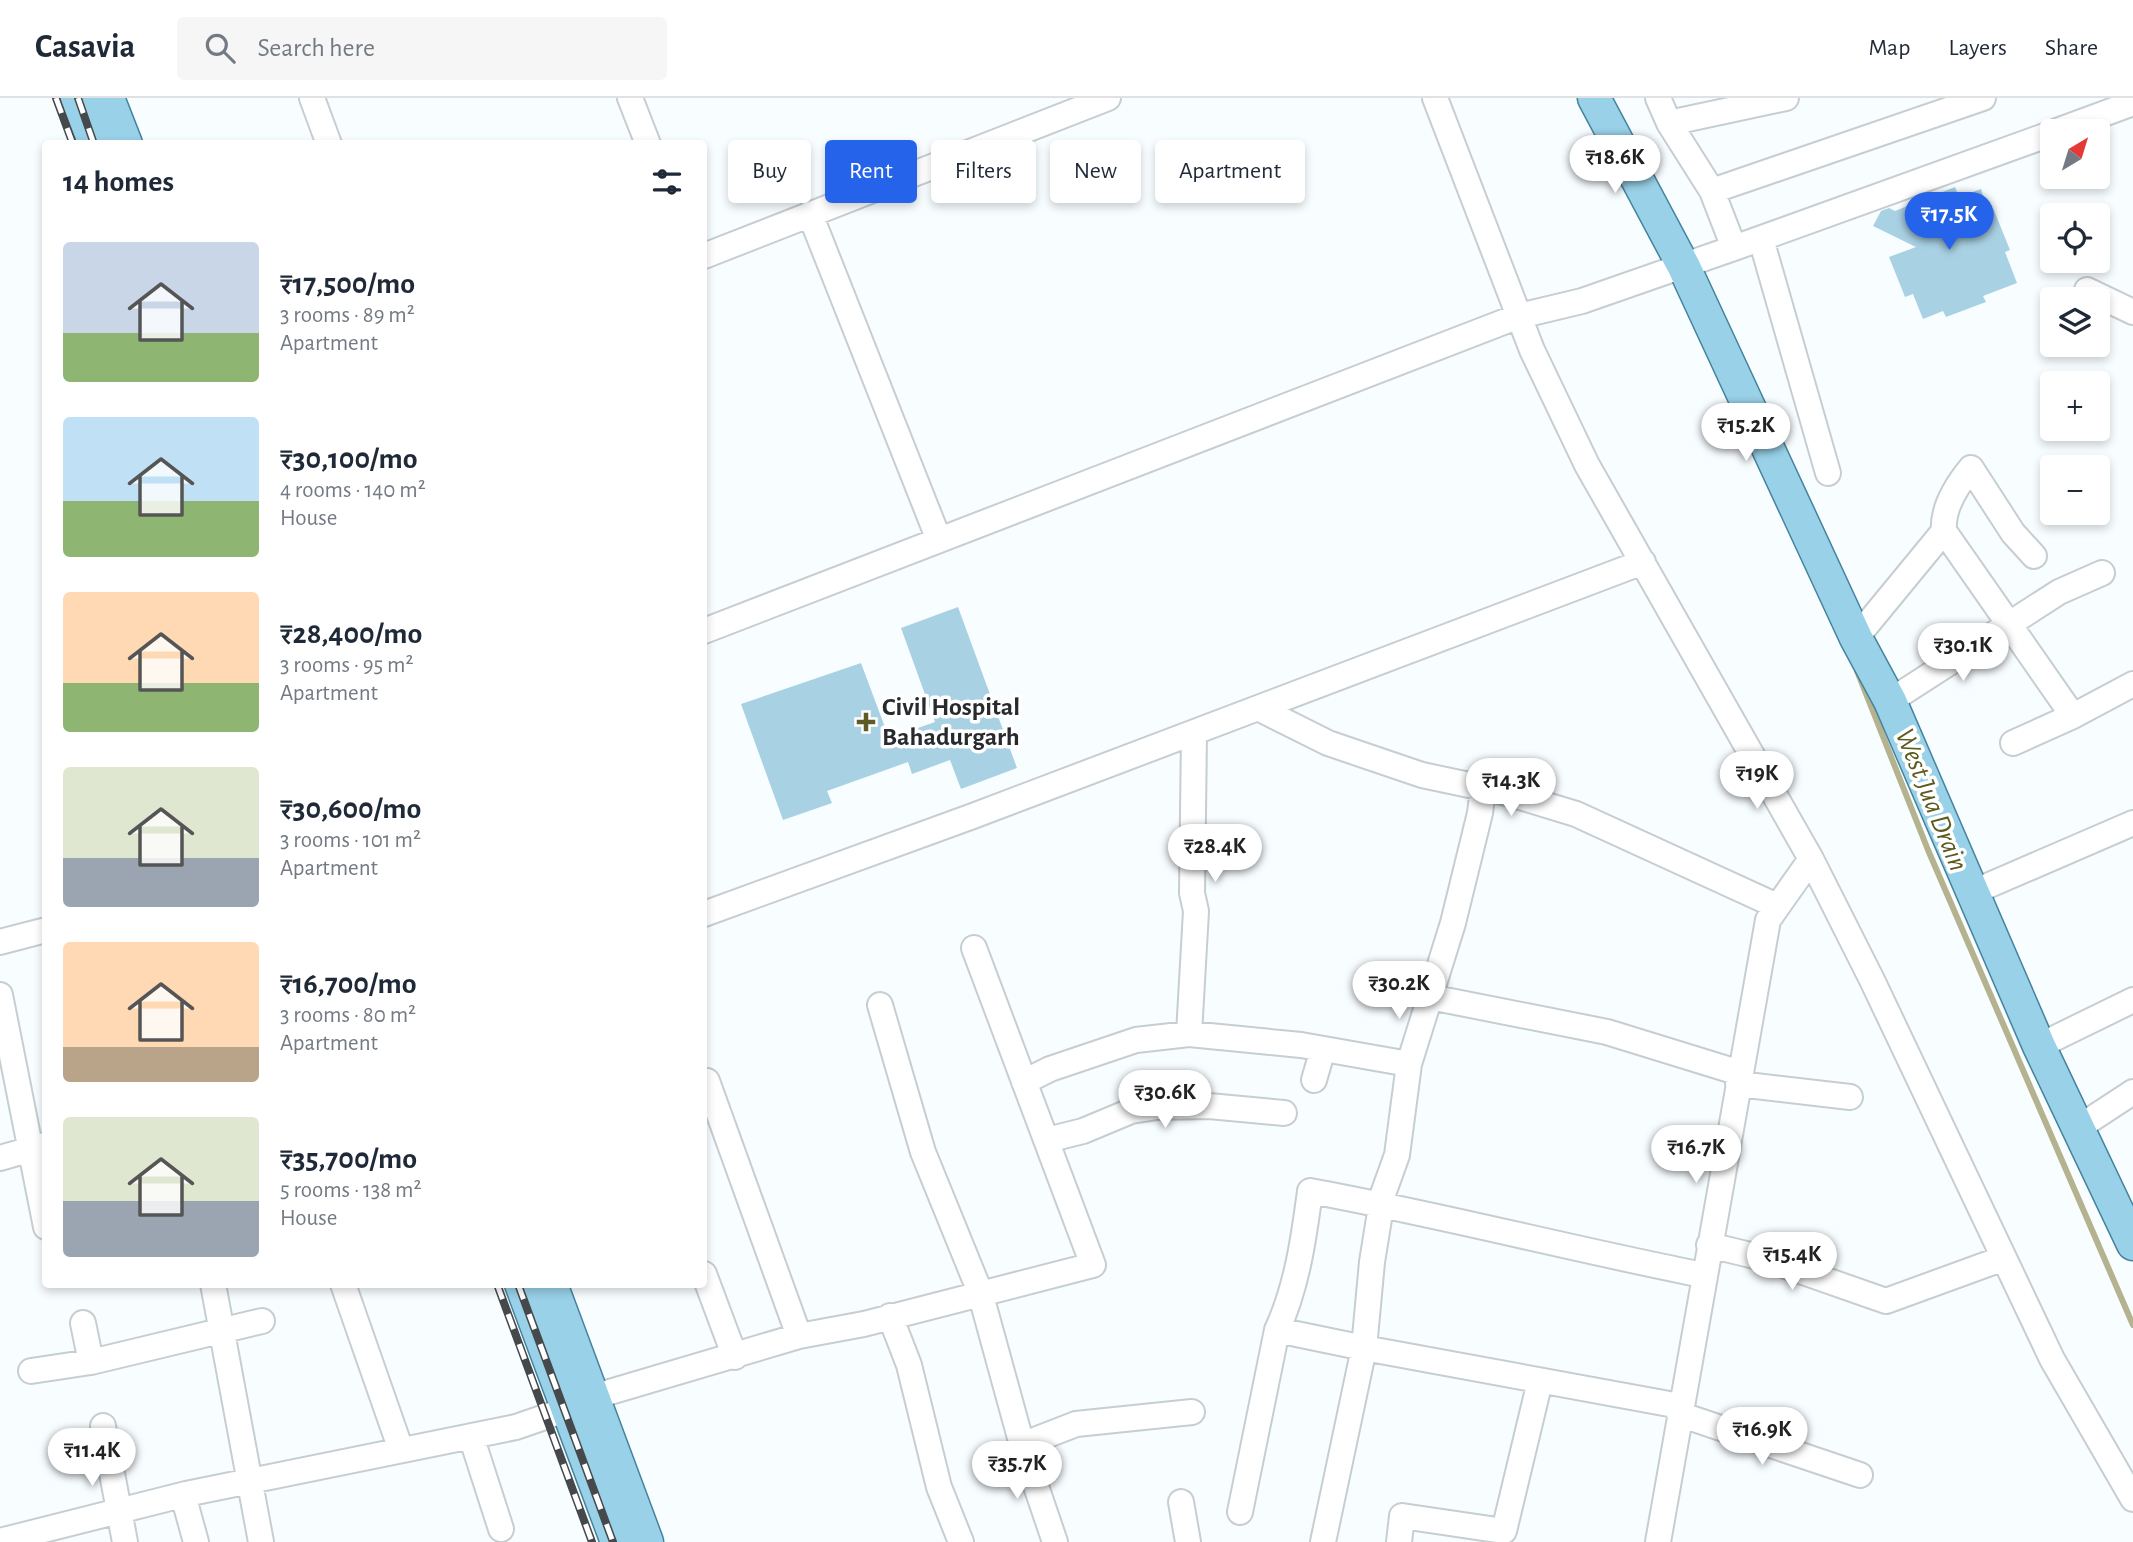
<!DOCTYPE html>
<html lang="en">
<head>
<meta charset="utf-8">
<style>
  :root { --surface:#fff; --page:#f6f6f7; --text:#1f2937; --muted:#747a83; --line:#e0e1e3; --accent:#2563eb }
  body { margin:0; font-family:"Alegreya Sans",sans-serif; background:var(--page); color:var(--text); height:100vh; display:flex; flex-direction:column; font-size:26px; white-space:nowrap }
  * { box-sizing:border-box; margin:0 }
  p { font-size:23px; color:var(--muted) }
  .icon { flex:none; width:38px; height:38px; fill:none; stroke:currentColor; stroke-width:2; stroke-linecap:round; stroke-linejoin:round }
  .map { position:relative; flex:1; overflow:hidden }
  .drawer { position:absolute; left:42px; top:42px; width:665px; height:1148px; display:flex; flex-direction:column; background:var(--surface); border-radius:7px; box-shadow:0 4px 10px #0003 }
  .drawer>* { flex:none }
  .guide { position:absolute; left:728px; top:42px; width:665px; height:63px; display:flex; gap:14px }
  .needle { width:46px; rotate:38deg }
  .fabs { position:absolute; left:2040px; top:21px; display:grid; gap:14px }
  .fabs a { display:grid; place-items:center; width:70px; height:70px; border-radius:7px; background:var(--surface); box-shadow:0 4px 10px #0003; font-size:35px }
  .price { position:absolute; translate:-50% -60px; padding:0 16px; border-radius:24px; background:#fff; color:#222; font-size:23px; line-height:46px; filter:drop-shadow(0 2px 4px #0008) }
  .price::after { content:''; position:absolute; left:50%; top:42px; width:21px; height:16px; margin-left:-10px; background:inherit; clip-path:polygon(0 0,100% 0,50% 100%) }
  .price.active { background:var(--accent); color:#fff }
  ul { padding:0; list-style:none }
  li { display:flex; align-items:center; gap:21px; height:175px; padding:0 21px }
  li span { display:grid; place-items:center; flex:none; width:196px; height:140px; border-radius:7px; color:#555 }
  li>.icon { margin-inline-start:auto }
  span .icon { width:84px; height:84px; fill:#fffc; stroke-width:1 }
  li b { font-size:30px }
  h2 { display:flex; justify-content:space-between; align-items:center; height:84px; padding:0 21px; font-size:30px }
  .pill { padding:0 24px; border-radius:7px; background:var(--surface); box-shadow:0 4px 10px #0003; font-size:24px; line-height:63px }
  .pill.active { background:var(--accent); color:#fff }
  header { display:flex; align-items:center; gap:42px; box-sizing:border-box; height:98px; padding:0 35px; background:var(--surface); border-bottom:2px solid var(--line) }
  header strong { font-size:33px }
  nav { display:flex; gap:38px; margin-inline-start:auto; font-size:24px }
  .search { width:490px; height:63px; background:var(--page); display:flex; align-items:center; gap:18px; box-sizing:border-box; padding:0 24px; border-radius:7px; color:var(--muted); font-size:26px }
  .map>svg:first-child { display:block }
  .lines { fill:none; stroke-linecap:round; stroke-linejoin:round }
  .stream { stroke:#b5b38f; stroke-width:6 }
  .building { fill:#a9d1e4 }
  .minor-casing { stroke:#c6ced2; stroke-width:28 }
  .major-casing { stroke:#45839d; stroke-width:35 }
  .minor { stroke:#fff; stroke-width:24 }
  .major { stroke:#99d1e8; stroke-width:32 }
  .rail-casing { stroke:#46494b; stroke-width:8 }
  .rail { stroke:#fff; stroke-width:5; stroke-dasharray:16; stroke-linecap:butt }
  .poi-dot { fill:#5e5b28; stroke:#fff; stroke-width:2.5 }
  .labels { text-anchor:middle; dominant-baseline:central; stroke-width:7; stroke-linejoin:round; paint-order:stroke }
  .poi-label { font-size:26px; font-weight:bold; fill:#282b2d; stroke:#fff; text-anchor:start }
  .water-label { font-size:28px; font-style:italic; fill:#5d5a1e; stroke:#fff }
</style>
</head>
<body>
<header>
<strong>Casavia</strong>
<div class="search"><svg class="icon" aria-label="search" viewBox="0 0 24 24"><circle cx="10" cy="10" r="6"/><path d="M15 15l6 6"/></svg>Search here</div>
<nav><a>Map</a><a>Layers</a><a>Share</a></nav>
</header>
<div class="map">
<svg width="2133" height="1444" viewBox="0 0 2133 1444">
  <rect width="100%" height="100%" fill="#f8fdff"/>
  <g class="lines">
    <path class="stream" d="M1857,573L1928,752L2133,1227"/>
  </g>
  <path class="building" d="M1955,89L1959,99L1981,91L1988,112L1993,110L2010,152L2005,154L2017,185L1983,198L1986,204L1946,219L1943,213L1923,221L1913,196L1905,199L1889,159L1916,149L1873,128L1881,113L1889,110L1895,113Z
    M958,509L1017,670L961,691L950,662L912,676L908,664L827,693L832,705L783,722L741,606L861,565L889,640L935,624L901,530Z"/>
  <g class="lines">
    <g class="minor-casing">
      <path id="minor" d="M312,0L329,46
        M630,0L648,46
        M1435,0L1532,252L1587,367L1811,761L1872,882L2052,1261L2133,1401
        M1658,0L1669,25
        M2057,33L2133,5
        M1712,93L1983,0
        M810,116L939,442
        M1761,141L1828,375
        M1734,150L2053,35
        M704,158L1108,0
        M2087,192L2133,214
        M1944,433C1942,410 1957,387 1971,370L2013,435L2034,458
        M704,533L1519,218L1582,203L1734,150L1712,93L1669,25L1786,0
        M1856,540L1944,433L2073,618L2133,586
        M1890,603L2059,494L2102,475
        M1258,610L1328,645L1422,677L1507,695L1576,716L1777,808
        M2013,645L2073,618
        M1971,795L2133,725
        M704,816L973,718L1643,464
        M0,844L46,832
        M0,897L46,1129
        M1430,899L1607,934L1740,975
        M880,907L923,1054L980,1194L1022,1347L1055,1444
        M1189,936L1196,813L1192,795L1194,635
        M2039,948L2133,902
        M1314,982L1323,951
        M1024,984L1050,971L1136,942L1189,936L1301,947L1409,966
        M1738,986L1850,999
        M2078,1030L2133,994
        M1047,1042L1083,1033L1131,1013L1157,1009L1209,1008L1284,1015
        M0,1060L45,1047
        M1709,1147L1763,1160L1886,1203L2004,1160
        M704,1176L735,1259
        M213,1186L261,1444
        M343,1186L401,1352
        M890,1218L909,1267L939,1389L961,1444
        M83,1225L91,1264
        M1277,1232C1297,1189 1304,1139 1310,1093C1442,1117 1571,1151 1703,1177
        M799,1238L864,1226L1093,1167L974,850
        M31,1273L91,1264L262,1223
        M1679,1316L1860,1377
        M103,1328L125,1444
        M471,1338L501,1431
        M1022,1347L1076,1326L1192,1314
        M183,1397L196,1444
        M1181,1404L1188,1444
        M1240,1414L1277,1232L1364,1250L1372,1164L1383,1096L1397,1057L1409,966L1453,825L1480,715L1483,690
        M0,1443L186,1396L516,1329L568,1311L593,1299L799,1238L707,983L704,985
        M1323,1444L1364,1250L1680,1308
        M1399,1444L1402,1418L1504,1433L1540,1283
        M1658,1444L1768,822L1811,761"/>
    </g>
    <g class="major-casing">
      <path id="major" d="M77,0L95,46
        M108,0L126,46
        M1594,0L1684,169L1856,540L1890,603L2039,948L2133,1146
        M521,1186L617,1444
        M551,1186L647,1444"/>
    </g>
    <use href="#minor" class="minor"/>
    <use href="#major" class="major"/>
    <g class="rail-casing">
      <path id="rail" d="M56,0L73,46
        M78,0L94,46
        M497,1186L592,1444
        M518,1186L613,1444"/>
    </g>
    <use href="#rail" class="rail"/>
  </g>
  <path class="poi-dot" d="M862.5 613.5h7v7h7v7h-7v7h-7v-7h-7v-7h7z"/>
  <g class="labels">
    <g class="poi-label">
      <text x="882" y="609">Civil Hospital<tspan x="882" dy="30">Bahadurgarh</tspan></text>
    </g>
    <g class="water-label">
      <text transform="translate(1931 702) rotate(68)">West Jua Drain</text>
    </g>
  </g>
</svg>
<div class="fabs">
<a><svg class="needle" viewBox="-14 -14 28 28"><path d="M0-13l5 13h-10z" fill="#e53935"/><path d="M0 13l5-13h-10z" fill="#747a83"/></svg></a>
<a><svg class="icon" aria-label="locate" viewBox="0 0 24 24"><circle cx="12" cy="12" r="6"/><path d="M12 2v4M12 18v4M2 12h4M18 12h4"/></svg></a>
<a><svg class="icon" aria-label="layers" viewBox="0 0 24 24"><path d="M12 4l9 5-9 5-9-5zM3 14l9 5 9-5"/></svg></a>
<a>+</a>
<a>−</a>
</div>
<b class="price" style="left:1615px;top:97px">₹18.6K</b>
<b class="price active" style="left:1949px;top:154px">₹17.5K</b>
<b class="price" style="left:1746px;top:365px">₹15.2K</b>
<b class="price" style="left:1963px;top:585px">₹30.1K</b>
<b class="price" style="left:1757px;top:713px">₹19K</b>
<b class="price" style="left:1511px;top:720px">₹14.3K</b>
<b class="price" style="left:1215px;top:786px">₹28.4K</b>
<b class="price" style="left:1399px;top:923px">₹30.2K</b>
<b class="price" style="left:1165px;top:1032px">₹30.6K</b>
<b class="price" style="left:1696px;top:1087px">₹16.7K</b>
<b class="price" style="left:1792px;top:1194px">₹15.4K</b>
<b class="price" style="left:1762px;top:1369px">₹16.9K</b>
<b class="price" style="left:92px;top:1390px">₹11.4K</b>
<b class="price" style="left:1017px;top:1403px">₹35.7K</b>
<div class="guide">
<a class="pill">Buy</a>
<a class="pill active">Rent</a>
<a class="pill">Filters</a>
<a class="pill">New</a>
<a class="pill">Apartment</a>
</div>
<section class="drawer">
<h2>14 homes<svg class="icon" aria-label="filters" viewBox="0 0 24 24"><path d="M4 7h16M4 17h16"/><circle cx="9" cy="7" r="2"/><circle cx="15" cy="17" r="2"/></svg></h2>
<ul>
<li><span style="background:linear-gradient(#c9d6e8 65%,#8fb573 0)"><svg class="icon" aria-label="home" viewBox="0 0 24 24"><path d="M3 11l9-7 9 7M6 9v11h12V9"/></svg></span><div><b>₹17,500/mo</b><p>3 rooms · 89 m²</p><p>Apartment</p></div></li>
<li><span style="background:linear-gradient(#bfe0f5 60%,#8fb573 0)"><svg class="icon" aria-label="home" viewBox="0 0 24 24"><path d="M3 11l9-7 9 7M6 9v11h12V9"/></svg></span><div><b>₹30,100/mo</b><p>4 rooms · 140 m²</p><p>House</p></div></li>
<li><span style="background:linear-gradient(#ffd9b3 65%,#8fb573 0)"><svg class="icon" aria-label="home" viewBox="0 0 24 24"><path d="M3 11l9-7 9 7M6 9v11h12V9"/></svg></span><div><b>₹28,400/mo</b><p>3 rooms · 95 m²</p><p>Apartment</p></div></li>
<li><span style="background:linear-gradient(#dfe7d0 65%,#9aa5b1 0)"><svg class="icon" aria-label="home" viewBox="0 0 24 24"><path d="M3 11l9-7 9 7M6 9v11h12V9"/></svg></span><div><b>₹30,600/mo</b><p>3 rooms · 101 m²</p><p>Apartment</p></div></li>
<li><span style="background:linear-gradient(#ffd9b3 75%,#b9a48a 0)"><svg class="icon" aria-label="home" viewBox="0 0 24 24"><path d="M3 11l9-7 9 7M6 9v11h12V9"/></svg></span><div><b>₹16,700/mo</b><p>3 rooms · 80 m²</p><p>Apartment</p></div></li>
<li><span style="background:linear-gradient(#dfe7d0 60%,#9aa5b1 0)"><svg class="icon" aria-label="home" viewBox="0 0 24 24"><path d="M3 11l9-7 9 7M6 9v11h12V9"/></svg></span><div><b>₹35,700/mo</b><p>5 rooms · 138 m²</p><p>House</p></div></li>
</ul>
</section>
</div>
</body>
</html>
